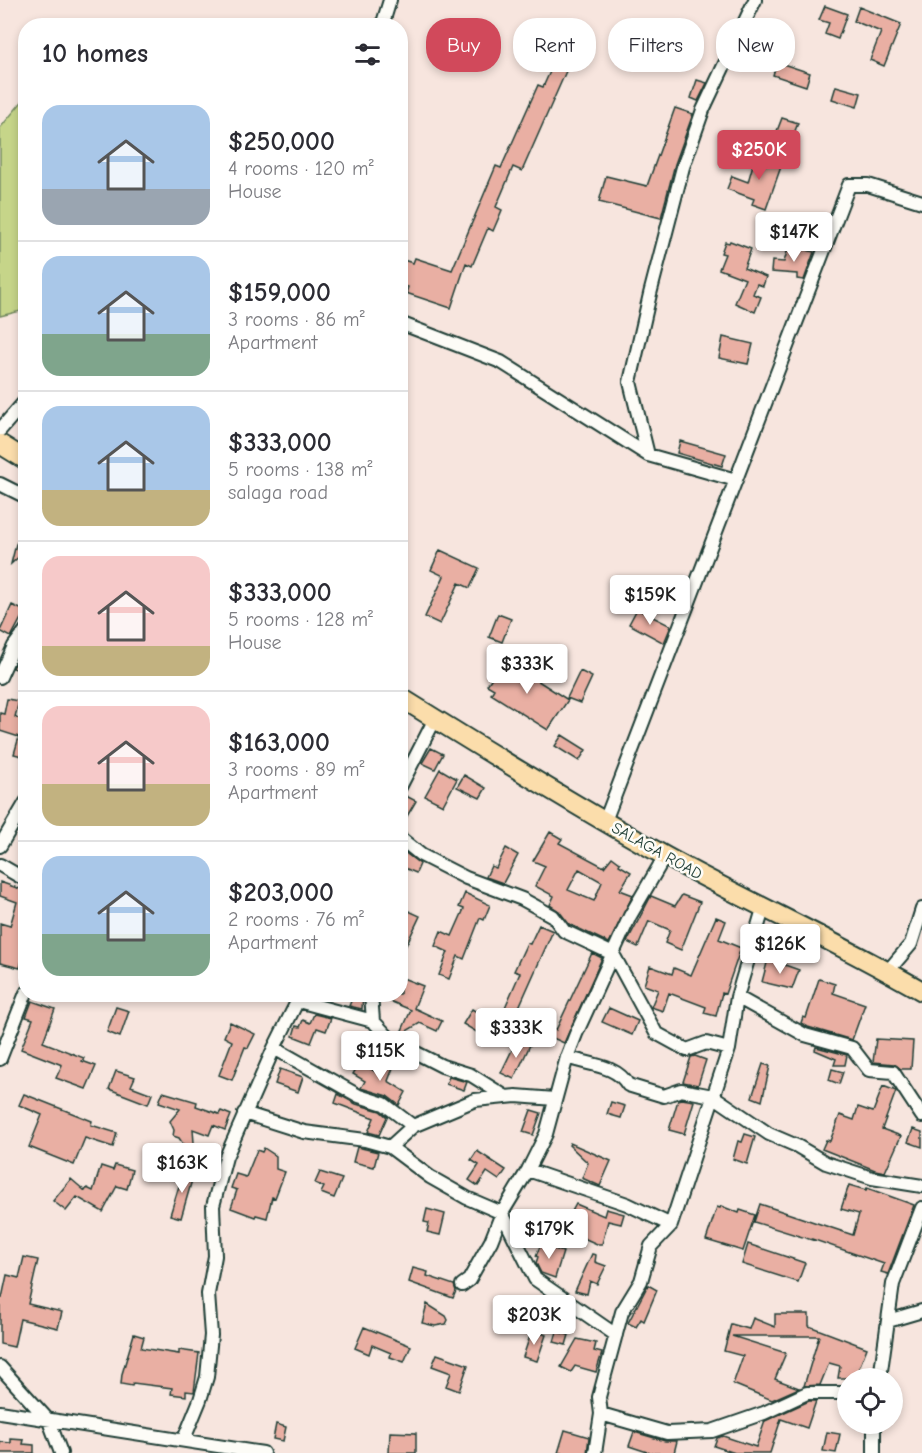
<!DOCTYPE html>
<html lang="en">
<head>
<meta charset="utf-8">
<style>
  :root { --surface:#fff; --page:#f2f2f3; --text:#2b2b33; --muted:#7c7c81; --line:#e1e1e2; --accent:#d1495b }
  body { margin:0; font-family:"Comic Neue",sans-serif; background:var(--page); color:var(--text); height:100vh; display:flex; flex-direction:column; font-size:22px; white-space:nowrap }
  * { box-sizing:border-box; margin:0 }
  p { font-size:20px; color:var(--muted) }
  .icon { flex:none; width:33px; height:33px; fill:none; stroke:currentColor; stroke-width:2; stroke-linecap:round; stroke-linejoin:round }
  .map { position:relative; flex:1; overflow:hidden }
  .sheet { position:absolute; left:18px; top:18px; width:390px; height:984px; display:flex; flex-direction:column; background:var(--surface); border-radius:24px; box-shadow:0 3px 9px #0003 }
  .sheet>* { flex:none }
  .hud { position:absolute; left:426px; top:18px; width:405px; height:54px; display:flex; gap:12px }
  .buttons { position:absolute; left:837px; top:1368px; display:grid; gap:12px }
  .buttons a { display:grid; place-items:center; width:66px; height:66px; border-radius:50%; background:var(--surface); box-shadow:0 3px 9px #0003; font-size:30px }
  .price { position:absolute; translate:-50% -51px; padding:0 14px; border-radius:6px; background:#fff; color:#222; font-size:20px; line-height:39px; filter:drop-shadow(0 2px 3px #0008) }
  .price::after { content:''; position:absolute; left:50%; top:36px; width:18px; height:14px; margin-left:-9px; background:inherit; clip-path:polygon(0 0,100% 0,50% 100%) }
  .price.on { background:var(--accent); color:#fff }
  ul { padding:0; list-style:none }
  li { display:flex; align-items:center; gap:18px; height:150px; padding:0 24px }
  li+li { border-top:2px solid var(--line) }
  li span { display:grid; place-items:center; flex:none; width:168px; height:120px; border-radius:18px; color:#555 }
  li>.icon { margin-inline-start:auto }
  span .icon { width:72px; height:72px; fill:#fffc; stroke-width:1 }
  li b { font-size:26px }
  h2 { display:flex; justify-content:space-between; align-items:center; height:72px; padding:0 24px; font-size:26px }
  .tag { padding:0 21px; border-radius:24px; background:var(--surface); box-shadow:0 3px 9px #0003; font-size:21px; line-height:54px }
  .tag.on { background:var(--accent); color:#fff }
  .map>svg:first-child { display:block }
  .green { fill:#c6d589; stroke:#72895e; stroke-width:1.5 }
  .building { fill:#e9afa3; stroke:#1f3d34; stroke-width:1.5; fill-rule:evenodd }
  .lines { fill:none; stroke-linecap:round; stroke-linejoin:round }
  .minor-casing { stroke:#1f3d34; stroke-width:16 }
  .primary-casing { stroke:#1f3d34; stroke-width:22 }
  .minor { stroke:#fdfcf7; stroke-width:12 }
  .primary { stroke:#fbddab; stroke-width:18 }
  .labels { text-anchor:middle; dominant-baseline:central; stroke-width:5; stroke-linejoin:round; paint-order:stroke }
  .street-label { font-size:16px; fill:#1f3d34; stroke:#fdfcf7 }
</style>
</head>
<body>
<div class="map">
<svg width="922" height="1453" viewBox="0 0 922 1453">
  <rect width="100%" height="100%" fill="#f7e5de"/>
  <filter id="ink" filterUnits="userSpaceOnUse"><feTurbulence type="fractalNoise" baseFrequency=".0167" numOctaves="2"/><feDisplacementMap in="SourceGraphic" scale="12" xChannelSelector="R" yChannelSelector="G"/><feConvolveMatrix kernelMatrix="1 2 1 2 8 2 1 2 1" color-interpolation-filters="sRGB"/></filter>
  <g filter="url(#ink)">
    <path class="green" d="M25,98V310L0,316V128Z"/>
    <path class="building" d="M825,6L847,14L838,39L825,34L829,23L819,20Z
      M859,7L901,24L884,66L870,60L881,32L854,21Z
      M564,38L578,44L522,171L513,167L496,207L502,210L493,231L488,228L472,266L466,263L451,308L406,293L408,287L400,285V259L413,263L415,258L452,270L496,166L501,168L538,85L543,87L553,65L546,62L554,44L561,47Z
      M777,62L810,73L806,86L773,75Z
      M697,80L707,83L698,101L691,98Z
      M836,86L861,93L857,107L832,99Z
      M675,108L693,114L675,164L661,218L599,202L606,176L647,186Z
      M782,118L798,123L793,136L777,131Z
      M756,154L783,161L766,209L752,204L754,199L727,189L732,176L748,182Z
      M730,241L751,249L744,268L766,277L763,286L757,284L753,294L761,297L755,312L735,303L745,279L719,269L725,254L721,253L725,242L729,243Z
      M789,245L814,252L804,280L797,279V274L771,272L772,261L784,262Z
      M723,337L753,344L748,364L719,358Z
      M680,441L726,454L722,466L677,453Z
      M26,528V550L11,564L16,544Z
      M440,550L479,568L470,588L459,583L440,624L425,617L444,576L431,570Z
      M12,605L25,611L11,637L0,631Z
      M637,609L671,626L664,643L629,624Z
      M498,614L511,619L502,642L489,637Z
      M18,658L26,661V672L13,668Z
      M504,659L568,700L548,730L491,694L494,689L487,685Z
      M580,671L592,677L580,703L567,698Z
      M7,699L19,701L15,717L26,721V757L14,754L19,737L0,731V713L4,714Z
      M562,735L586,750L579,761L555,746Z
      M431,748L443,754L435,769L422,763Z
      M440,769L457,779L443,805L425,796Z
      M464,775L486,788L480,798L457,787Z
      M406,796L416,801L400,828V806Z
      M550,832L562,839L559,843L604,867L612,857L620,863L619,865L631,872L620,890L633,895L609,943L569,924L559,911L550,905L554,896L535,886L545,866L533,861ZM579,869L602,882L594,901L568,890Z
      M506,848L518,855L503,883L486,877L491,866L496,868Z
      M400,849L420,864L416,873L400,866Z
      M0,882L20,889L21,887L26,888V924L22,939H26V944L20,968L0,963V923L10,926L17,902L0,896Z
      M465,893L490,905L484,920L480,918L464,959L458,956L449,979L439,975L448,952L435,946L441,931L452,936L464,909L459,907Z
      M682,895L700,902L681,950L665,943L670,930L649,921L638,947L627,942L651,896L675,906Z
      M400,907L420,916L400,958Z
      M716,917L726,921L719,939L741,948L725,994L722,993L716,1016L704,1013L706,1007L669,993L663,1011L651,1007L658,990L644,985L650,966L672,974L674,968L691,975Z
      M539,925L553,931L515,1016L503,1012L520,973L514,971L527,943L530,944Z
      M592,953L602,958L564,1043L535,1030L533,1022L539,1018H543L556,1030Z
      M768,959L799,970L792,989L762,982Z
      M400,977L423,986L414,1008L442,1021L437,1031L420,1023L400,1035L411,1010L380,997L379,994H400Z
      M819,979L835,984L833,993L865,1004L852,1040L808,1027L801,1023L803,1017L806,1018Z
      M354,994H363L362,1009L349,1006Z
      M32,1001L55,1009L43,1042L84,1058L82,1061L96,1066L86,1089L56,1078L62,1065L21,1049L33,1019L26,1017Z
      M116,1007L129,1011L120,1037L107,1032Z
      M609,1008L638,1021L632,1035L602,1022Z
      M472,1009L489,1020L480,1034L463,1024Z
      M314,1014L331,1018L326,1031L317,1028L311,1043L293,1036L296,1026L300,1027L303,1020L310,1023Z
      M230,1022L255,1034L248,1048L245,1047L232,1080L219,1075L232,1041L224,1037Z
      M876,1039L913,1041L911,1069H901L894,1064L873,1062Z
      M519,1040L530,1045L514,1079L501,1073L513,1048Z
      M816,1047L847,1055L845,1065H834L836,1059L815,1050Z
      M695,1056L706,1060L698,1085L683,1082L691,1057Z
      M396,1060L388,1081L406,1092L399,1105L387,1096L361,1088L365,1081L353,1074L360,1062L379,1074Z
      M763,1064L770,1066L762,1101L752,1097Z
      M280,1069L303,1077L298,1092L275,1084Z
      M832,1069L843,1072L839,1084L829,1080Z
      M116,1071L135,1077L131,1086L152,1094L148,1104L109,1089Z
      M449,1077L467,1082L464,1090L446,1084Z
      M883,1086L896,1091L882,1129L901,1136L885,1172L875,1170L822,1149L826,1140L830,1141L840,1115L854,1120L858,1107L873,1112Z
      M163,1092L197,1102L196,1106L219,1114L221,1111L231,1115L225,1130L213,1125L209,1135L193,1129L194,1143L190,1147H185L179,1138L173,1136L174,1130L170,1121L180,1109L159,1102Z
      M24,1094L92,1121L91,1125L117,1133L113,1147L85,1138L74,1165L29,1147L42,1115L19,1105Z
      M338,1094L356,1104L380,1111L387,1117L379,1135L368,1132L374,1118L335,1103Z
      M682,1099L694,1101L684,1134L669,1130L678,1100Z
      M611,1102L625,1106L621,1118L607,1114Z
      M531,1110L541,1113L533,1135L523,1132Z
      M913,1129L922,1132V1147L908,1142Z
      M745,1134L755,1137L747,1164L733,1159L738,1141L742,1142Z
      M570,1143L611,1161L600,1186L582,1178L588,1163L569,1145Z
      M357,1147L378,1152L374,1167L353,1162Z
      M264,1148L276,1156V1169L285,1172L275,1198L272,1197L267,1218L256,1215L255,1217L231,1208L237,1190L231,1188L236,1174L246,1177L257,1150L262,1152Z
      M477,1151L506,1170L499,1180L487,1172L478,1186L469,1180L479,1165L471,1160Z
      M115,1165L132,1170L127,1189L117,1186L103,1212L77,1197L66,1211L53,1201L71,1179L85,1191L87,1188L93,1191L101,1166L113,1170Z
      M184,1170L194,1173L181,1218L170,1215Z
      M320,1172L342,1179L334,1198L321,1193L324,1187L315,1183Z
      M849,1185L866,1190L867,1188L914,1205L888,1274L881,1272L884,1264L812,1239V1240L754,1222L760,1204L853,1235L859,1214L841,1209Z
      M576,1204L604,1216L606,1209L624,1214L621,1224L608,1221L602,1244H597L561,1228L568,1212L571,1213Z
      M721,1206L739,1213L740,1210L755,1215L743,1251L706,1240L717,1207L720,1208Z
      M427,1209L445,1214L440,1235L427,1232L429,1223L424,1222Z
      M541,1244L563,1252L555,1278L541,1273L536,1263L538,1257L536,1256Z
      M748,1244L805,1263L798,1282L742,1264Z
      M592,1254L596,1255L595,1262L606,1266L597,1284L590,1281L587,1294L575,1291Z
      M24,1257L38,1260L28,1304L62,1312L58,1328L20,1319L14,1347L0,1344V1297L2,1298L7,1275L19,1278Z
      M413,1268L428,1272L427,1276L454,1285L456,1291L453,1298L409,1282Z
      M648,1285L657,1290L644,1321L641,1319L636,1327L628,1323Z
      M427,1304L446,1316L448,1320L446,1324L435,1326L422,1323Z
      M775,1314H809V1326L867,1348L855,1378H838L840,1366L829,1363L820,1385L804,1386L819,1336H732L786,1353L775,1379L799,1388L772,1400L733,1384L743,1356L724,1351L731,1324L749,1329L753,1318L775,1327Z
      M364,1327L411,1346L404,1362L390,1357L391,1353L372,1345L369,1354L355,1348Z
      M532,1330L546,1335L537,1361L523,1357Z
      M557,1332L569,1335L566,1345L554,1342Z
      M134,1334L144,1337L141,1348L179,1354V1350L199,1353L194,1392L186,1391V1396L171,1394L172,1388L133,1383L132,1386L121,1384L122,1374Z
      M577,1339L596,1343L594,1351L602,1353L596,1372L575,1366L571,1372L561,1367Z
      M437,1354L468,1365L459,1391L446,1386L451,1373L432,1366Z
      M809,1401H816L807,1428L781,1419L770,1453H735L714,1446L717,1438L723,1436L756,1447L765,1421Z
      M276,1424L286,1427L283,1441L273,1439Z
      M565,1430L589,1437L587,1453H558Z
      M390,1432L416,1433V1453H389Z
      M634,1432L665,1441H677L674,1453H650L629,1446Z
      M827,1432L840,1434L836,1453L823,1451Z
      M11,1439L24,1440L23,1444L34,1445V1453H0V1442L11,1443Z"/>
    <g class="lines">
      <g class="minor-casing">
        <path id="minor" d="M382,26L390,0
          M400,323L501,362L648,455L736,480
          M0,430L26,400
          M648,455L630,382L650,294L683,167L703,110L755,0
          M0,484L26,497
          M0,677L14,646L26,630
          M400,787L435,719
          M605,821C686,609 767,397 849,185H868L922,202
          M400,838L421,855L466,878L522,899L553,916L564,931L613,954L656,1033L687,1050L706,1043L729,1049
          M0,846L26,802
          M0,865L26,880
          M888,971L911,944L922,909
          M371,994L373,1021L391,1040L442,1066L471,1075L506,1097
          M737,997L805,1035L852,1048L869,1070L893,1072L922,1116
          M298,1001L373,1021
          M274,1048L359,1096L384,1104L413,1126
          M567,1057C587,1065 616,1064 628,1085L664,1096L681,1090L713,1096L769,1134L797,1146L826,1163L872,1178L922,1186
          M0,1059L26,993
          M244,1113L304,1132L365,1140L390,1147L430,1177L467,1198L502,1213L535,1279L616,1335
          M390,1147L413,1126L475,1100L516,1096L555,1099
          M528,1170L627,1204L671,1225
          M462,1285L469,1280L491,1241L502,1213L528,1170L546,1134L567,1057L576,1034L630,916L665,856
          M888,1321L922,1311
          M0,1367L49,1421L61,1453
          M880,1378L893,1284L922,1208
          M0,1412L263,1453
          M601,1414L667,1433L712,1431L764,1413L807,1393H848
          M874,1424V1453
          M184,1439L200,1400L207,1377L211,1335L208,1294L215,1256L213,1206L226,1157L274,1048L301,994
          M595,1453L601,1414L599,1397L622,1312L641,1281L651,1246L671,1225L729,1049L737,997L763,909"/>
      </g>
      <g class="primary-casing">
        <path id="primary" d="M0,444L26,460
          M400,697C488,752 575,806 665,856C750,903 838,942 922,991"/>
      </g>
      <use href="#minor" class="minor"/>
      <use href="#primary" class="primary"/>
    </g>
  </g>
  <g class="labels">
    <g class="street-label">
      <text transform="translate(657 851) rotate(29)">SALAGA ROAD</text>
    </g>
  </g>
</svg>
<div class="buttons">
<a><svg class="icon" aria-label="locate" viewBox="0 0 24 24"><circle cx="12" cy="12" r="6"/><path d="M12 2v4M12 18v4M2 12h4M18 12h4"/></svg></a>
</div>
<b class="price on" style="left:759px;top:181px">$250K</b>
<b class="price" style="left:794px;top:263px">$147K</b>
<b class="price" style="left:650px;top:626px">$159K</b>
<b class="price" style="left:527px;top:695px">$333K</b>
<b class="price" style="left:780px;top:975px">$126K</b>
<b class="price" style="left:516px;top:1059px">$333K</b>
<b class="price" style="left:380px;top:1082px">$115K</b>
<b class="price" style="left:182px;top:1194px">$163K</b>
<b class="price" style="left:549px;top:1260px">$179K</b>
<b class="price" style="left:534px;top:1346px">$203K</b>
<div class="hud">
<a class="tag on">Buy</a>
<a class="tag">Rent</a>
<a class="tag">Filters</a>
<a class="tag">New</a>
</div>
<section class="sheet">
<h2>10 homes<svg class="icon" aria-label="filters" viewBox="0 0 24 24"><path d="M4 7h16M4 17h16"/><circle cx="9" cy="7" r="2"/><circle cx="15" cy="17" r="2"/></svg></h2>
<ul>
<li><span style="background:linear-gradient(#a9c7e8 70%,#9aa5b1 0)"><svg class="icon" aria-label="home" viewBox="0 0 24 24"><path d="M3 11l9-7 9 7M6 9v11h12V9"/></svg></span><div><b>$250,000</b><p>4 rooms · 120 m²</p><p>House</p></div></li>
<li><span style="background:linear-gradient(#a9c7e8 65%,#7fa58c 0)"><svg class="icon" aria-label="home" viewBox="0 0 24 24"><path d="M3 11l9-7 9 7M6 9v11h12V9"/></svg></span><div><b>$159,000</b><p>3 rooms · 86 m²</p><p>Apartment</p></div></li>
<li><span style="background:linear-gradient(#a9c7e8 70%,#c2b280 0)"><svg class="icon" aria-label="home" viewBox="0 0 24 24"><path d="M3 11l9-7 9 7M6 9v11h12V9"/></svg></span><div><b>$333,000</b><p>5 rooms · 138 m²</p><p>salaga road</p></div></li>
<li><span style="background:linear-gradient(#f6c9c9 75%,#c2b280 0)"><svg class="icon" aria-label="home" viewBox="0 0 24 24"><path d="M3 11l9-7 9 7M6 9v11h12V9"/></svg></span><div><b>$333,000</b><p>5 rooms · 128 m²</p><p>House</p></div></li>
<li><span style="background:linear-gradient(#f6c9c9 65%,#c2b280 0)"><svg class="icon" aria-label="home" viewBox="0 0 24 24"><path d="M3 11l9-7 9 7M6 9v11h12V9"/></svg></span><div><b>$163,000</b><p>3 rooms · 89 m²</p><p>Apartment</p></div></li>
<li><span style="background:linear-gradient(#a9c7e8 65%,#7fa58c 0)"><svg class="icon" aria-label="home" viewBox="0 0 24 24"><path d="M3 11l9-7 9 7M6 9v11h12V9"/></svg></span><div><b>$203,000</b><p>2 rooms · 76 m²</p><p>Apartment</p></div></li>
</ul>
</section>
</div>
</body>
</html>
